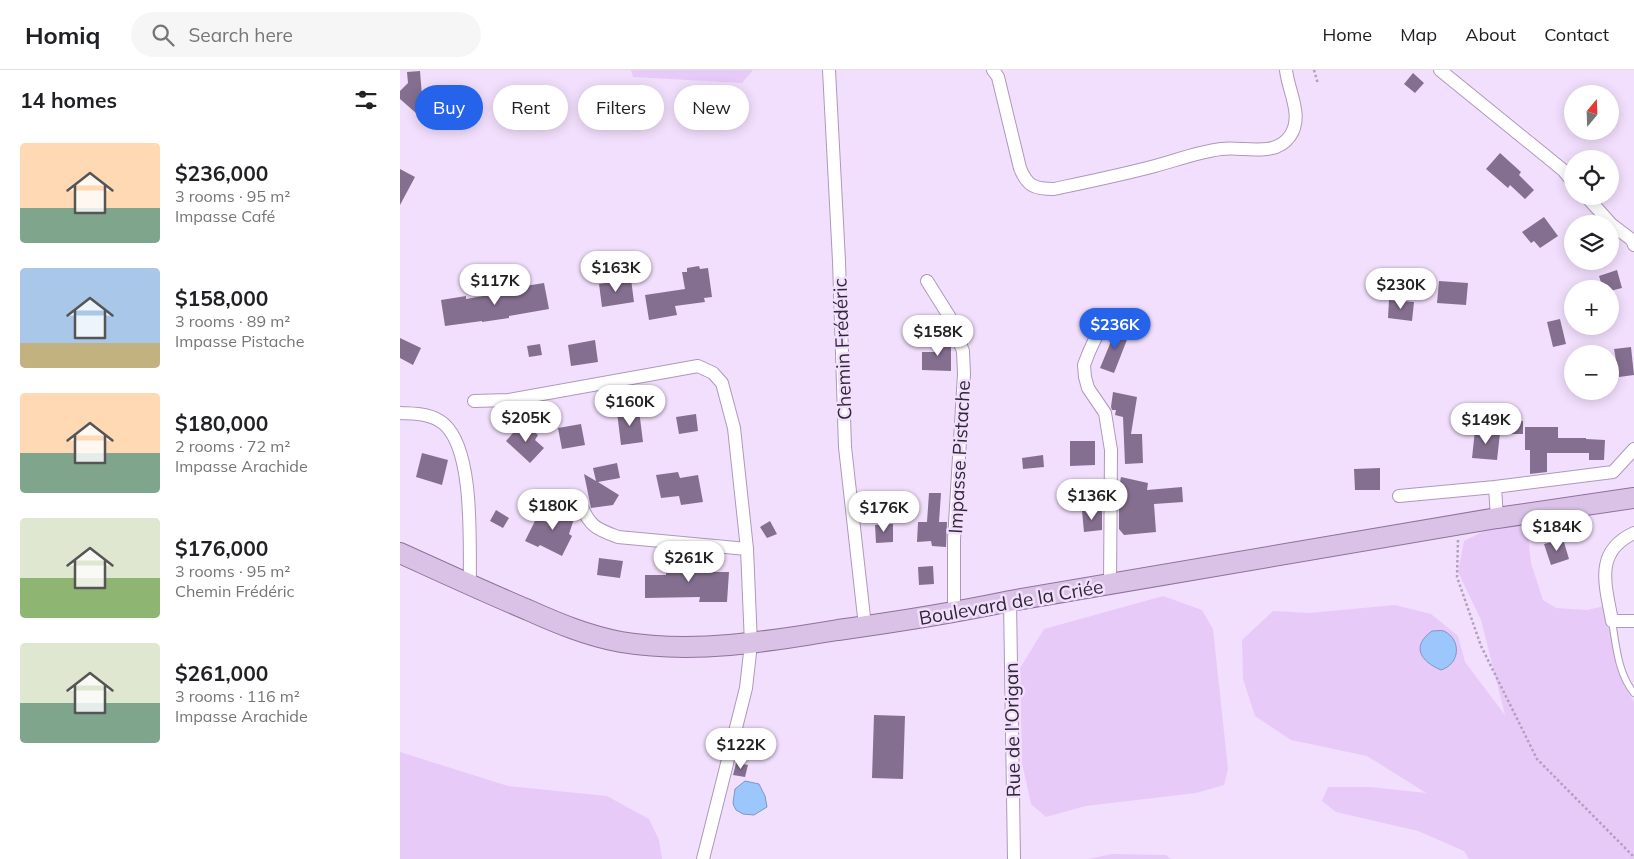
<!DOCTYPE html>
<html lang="en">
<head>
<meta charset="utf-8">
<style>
  :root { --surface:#fff; --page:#f6f6f6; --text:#202124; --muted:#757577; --line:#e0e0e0; --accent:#2563eb }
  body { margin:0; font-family:Mulish,sans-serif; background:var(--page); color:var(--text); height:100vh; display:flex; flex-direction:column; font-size:19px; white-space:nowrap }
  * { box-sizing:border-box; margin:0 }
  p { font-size:16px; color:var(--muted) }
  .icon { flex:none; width:28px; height:28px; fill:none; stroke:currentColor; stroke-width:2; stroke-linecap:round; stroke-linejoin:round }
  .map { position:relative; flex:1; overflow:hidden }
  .side { display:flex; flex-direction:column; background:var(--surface); width:400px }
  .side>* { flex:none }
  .hud { position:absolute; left:15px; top:15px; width:475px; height:45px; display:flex; gap:10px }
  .needle { width:32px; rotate:19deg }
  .buttons { position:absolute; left:1164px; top:15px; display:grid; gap:10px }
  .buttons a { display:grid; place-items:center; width:55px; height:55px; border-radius:50%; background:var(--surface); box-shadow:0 2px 12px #0003; font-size:25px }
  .price { position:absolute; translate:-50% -42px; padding:0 11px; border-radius:18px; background:#fff; color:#222; font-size:16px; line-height:32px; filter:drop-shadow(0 1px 2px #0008) }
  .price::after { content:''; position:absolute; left:50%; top:30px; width:15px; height:11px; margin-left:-8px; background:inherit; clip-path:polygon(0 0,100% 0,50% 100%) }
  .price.selected { background:var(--accent); color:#fff }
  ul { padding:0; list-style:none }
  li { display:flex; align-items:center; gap:15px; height:125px; padding:0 20px }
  li span { display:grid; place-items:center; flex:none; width:140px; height:100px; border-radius:5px; color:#555 }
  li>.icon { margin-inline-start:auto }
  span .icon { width:60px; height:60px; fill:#fffc; stroke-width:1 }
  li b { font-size:21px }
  h2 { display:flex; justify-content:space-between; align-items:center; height:60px; padding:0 20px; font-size:21px }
  .chip { padding:0 18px; border-radius:22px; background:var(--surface); box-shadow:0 2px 12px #0003; font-size:18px; line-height:45px }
  .chip.selected { background:var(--accent); color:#fff }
  header { display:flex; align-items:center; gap:30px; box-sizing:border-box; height:70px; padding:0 25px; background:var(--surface); border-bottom:1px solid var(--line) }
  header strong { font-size:24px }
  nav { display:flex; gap:28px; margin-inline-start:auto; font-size:18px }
  .search { width:350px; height:45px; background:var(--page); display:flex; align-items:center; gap:12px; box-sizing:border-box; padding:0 18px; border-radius:28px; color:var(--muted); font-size:19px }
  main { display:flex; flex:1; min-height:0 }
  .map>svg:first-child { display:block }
  .green { fill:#e8caf8; fill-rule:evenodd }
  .water { fill:#9cc7fd; stroke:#7c97c1 }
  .building { fill:#856f90 }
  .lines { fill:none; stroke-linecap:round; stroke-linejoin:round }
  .lane-casing { stroke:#ae98ba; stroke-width:8 }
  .street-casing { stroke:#ae98ba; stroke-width:14 }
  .primary-casing { stroke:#8e729c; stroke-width:22 }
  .path { stroke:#b0a0b9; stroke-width:2.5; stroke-dasharray:2.5 2.5; stroke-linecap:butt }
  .lane { stroke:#fff; stroke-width:6 }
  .street { stroke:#fff; stroke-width:12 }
  .primary { stroke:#d9c2e5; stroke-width:20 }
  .labels { text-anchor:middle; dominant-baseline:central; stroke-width:5; stroke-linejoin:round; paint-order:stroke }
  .street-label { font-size:19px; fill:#302735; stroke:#f2dffd }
</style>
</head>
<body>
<header>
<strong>Homiq</strong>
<div class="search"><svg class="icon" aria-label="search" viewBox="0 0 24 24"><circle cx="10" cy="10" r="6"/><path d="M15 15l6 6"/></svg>Search here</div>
<nav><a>Home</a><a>Map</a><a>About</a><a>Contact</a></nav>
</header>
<main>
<section class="side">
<h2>14 homes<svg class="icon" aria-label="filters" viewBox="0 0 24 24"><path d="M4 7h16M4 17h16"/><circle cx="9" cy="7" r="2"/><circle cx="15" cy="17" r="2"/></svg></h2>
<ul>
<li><span style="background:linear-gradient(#ffd9b3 65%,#7fa58c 0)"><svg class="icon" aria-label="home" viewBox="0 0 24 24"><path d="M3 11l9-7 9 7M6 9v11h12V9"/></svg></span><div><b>$236,000</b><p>3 rooms · 95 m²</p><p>Impasse Café</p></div></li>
<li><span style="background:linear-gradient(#a9c7e8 75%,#c2b280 0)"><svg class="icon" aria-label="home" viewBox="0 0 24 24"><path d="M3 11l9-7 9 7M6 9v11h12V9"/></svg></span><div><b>$158,000</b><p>3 rooms · 89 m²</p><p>Impasse Pistache</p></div></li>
<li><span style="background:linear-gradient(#ffd9b3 60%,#7fa58c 0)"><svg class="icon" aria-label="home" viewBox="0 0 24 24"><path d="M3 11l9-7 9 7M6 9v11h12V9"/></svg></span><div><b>$180,000</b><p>2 rooms · 72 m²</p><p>Impasse Arachide</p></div></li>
<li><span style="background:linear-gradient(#dfe7d0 60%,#8fb573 0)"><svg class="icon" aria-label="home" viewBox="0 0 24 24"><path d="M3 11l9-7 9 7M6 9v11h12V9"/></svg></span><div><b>$176,000</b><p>3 rooms · 95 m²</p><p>Chemin Frédéric</p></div></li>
<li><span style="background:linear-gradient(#dfe7d0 60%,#7fa58c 0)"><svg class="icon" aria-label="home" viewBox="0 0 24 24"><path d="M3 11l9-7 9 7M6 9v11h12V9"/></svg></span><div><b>$261,000</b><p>3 rooms · 116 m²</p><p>Impasse Arachide</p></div></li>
</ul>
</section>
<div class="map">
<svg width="1234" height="789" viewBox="0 0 1234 789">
  <rect width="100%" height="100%" fill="#f2dffd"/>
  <path class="green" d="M231,0H353L342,13L233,7Z
    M1104,455L1127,456L1131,493L1143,530L1156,538L1187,540L1204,536L1212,565L1217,599L1234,632V789H1069L1064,781L1018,761L936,742L922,731L928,717H970L1026,723L967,686L891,670L855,646L843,609L842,570L873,541L909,543L995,535L1031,544L1058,566L1065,592L1105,645L1081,550L1058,502L1064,471L1082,462ZM1032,561L1050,566L1036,598C1021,585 1013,575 1032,561Z
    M763,526L802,540L813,559L828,699L824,715L796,723L686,736L646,747L631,734L622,693L620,598L644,559Z
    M0,682L108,716L207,726L249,749L259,770L262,789H0Z
    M712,784L766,785L771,789H688Z"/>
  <path class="water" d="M1032,561C1035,561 1041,560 1044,561C1062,570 1060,594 1041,600C1020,591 1011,576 1032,561Z
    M345,711L359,714L365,726L367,737L354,745L343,744L336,740L334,736L333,733L335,719Z"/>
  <path class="building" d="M20,1L22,26L27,31L16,43L0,29V21L8,13L7,2Z
    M1013,3L1024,13L1015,23L1004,14Z
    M1100,83L1121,102L1119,105L1134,120L1125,129L1110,115L1108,118L1086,99Z
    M0,99L15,107L0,135Z
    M1144,147L1158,166L1140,178L1134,171L1131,173L1122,162Z
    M299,196L300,199L308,198L312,227L304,228L305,232L275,236L277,245L249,250L245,225L285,219L282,202H287V198Z
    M1217,200L1222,218L1210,221V219H1203L1199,206Z
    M231,209L234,232L202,237L199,214Z
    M1039,211L1068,213L1066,235L1037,233Z
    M144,213L149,239L109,246V248L82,252V251L45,256L41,230L66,226V229L119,220V217Z
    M989,230L1014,232L1012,251L988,248Z
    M1160,249L1166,274L1153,277L1147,252Z
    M717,257L730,262L714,303L700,298Z
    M0,268L21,278L13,295L0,288Z
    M195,270L198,292L171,296L168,275Z
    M535,270H550L551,273V301L522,300V282H535Z
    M140,274L142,285L129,287L127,276Z
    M1231,277L1234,305L1219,307L1214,279Z
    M713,322L737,327L731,364H742L743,393L725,394L723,347L715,345L716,340H712L711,337Z
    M239,340L243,372L221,375L217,342Z
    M296,344L298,361L279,364L276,347Z
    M1111,351H1123V364H1111Z
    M181,354L185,375L162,379L158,358Z
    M119,356L125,361L129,357L138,365L135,370L144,378L130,393L106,371Z
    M1125,357H1158V368H1186V369L1205,370L1204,390H1189V383H1147V402L1130,404V380H1125Z
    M1075,360L1100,363L1097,390L1072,388Z
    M670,371H695V395L670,396Z
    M22,383L48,390L42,415L16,407Z
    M643,385L644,397L623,399L622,388Z
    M217,393L220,408L198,412L219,425L213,435L191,438L184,404L196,411L193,398Z
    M980,398V420H955L954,399Z
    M278,402L280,408L298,405L303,432L281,435L279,426L261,428L256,405Z
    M721,407L748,413L747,420L782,417L783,432L754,434L756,462L724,465L719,459V417Z
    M529,423H541L539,452H547L546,477L532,476L531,471L517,472L518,452H527Z
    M159,435L174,440L176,443L169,464L172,466L162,486L140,475L138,477L125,471L137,447L152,455Z
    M96,440L109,448L103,458L90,451Z
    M702,440V460L684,462L682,441Z
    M370,451L377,464L367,468L360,457Z
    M493,454V472L476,473L475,455Z
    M1163,469L1169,489L1151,495L1144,474Z
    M199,488L223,491L220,508L197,505Z
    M299,492H310V502H329L327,532H299L300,527L245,528V505H266V494H299Z
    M533,496L534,514L519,515L518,497Z
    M474,645L505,646L503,709L472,708Z
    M336,693L348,695L345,707L333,705Z"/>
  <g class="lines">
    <g class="lane-casing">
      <path id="lane" d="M1212,551C1216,575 1218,604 1234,623"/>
    </g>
    <g class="street-casing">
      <path id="street" d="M429,0L439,191L445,377L465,556
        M593,0L598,7L620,98C627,116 634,119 654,119C687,112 721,105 755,96C777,90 798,82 821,79C843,76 875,88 890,66C904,46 888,21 886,0
        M1040,0L1163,100L1172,111
        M1186,126L1211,154L1232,170L1234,175
        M527,211L549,246L563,281L564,304L554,470V542
        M703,252L689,282L684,295L685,307L688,318L705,343L711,380L710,515
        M74,331L109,330L298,296L313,303L322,313L334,358L347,479L351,574L346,618L303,789
        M0,343C15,344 31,343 44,354C75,381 69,476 70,515
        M1095,417L1097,448
        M999,426L1095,417L1213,402L1234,379
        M181,435C190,457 197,459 218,467L347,479
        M1234,463C1193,482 1206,516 1212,551H1234
        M610,531L614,789"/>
    </g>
    <g class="primary-casing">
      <path id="primary" d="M0,483C42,502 85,522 128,540C157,553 188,566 221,572C293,584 366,572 438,560C496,552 553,543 610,531L1097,448L1234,428"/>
    </g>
    <path class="path" d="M914,0L918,14
      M1058,470L1057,507L1081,576L1137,689L1234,787"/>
    <use href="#lane" class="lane"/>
    <use href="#street" class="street"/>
    <use href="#primary" class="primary"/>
  </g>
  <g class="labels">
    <g class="street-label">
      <text transform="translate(442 279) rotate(-92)">Chemin Frédéric</text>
      <text transform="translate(559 387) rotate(-87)">Impasse Pistache</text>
      <text transform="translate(611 532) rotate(-10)">Boulevard de la Criée</text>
      <text transform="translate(612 660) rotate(-91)">Rue de l'Origan</text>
    </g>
  </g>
</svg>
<div class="buttons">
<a><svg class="needle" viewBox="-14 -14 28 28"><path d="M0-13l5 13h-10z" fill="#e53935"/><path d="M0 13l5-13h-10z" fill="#757577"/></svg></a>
<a><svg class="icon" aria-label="locate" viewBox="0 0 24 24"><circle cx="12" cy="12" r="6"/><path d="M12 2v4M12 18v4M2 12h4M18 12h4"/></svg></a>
<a><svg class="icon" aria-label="layers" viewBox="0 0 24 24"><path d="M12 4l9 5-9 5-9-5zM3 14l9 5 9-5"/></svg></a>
<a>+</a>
<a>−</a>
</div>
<b class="price" style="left:216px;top:223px">$163K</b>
<b class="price" style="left:95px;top:236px">$117K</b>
<b class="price" style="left:1001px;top:240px">$230K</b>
<b class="price selected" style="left:715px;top:280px">$236K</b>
<b class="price" style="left:538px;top:287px">$158K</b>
<b class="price" style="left:230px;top:357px">$160K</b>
<b class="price" style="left:126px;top:373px">$205K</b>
<b class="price" style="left:1086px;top:375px">$149K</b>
<b class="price" style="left:692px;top:451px">$136K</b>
<b class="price" style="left:153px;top:461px">$180K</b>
<b class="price" style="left:484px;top:463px">$176K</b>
<b class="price" style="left:1157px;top:482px">$184K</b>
<b class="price" style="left:289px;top:513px">$261K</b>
<b class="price" style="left:341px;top:700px">$122K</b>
<div class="hud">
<a class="chip selected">Buy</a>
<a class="chip">Rent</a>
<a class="chip">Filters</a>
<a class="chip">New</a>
</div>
</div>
</main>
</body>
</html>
